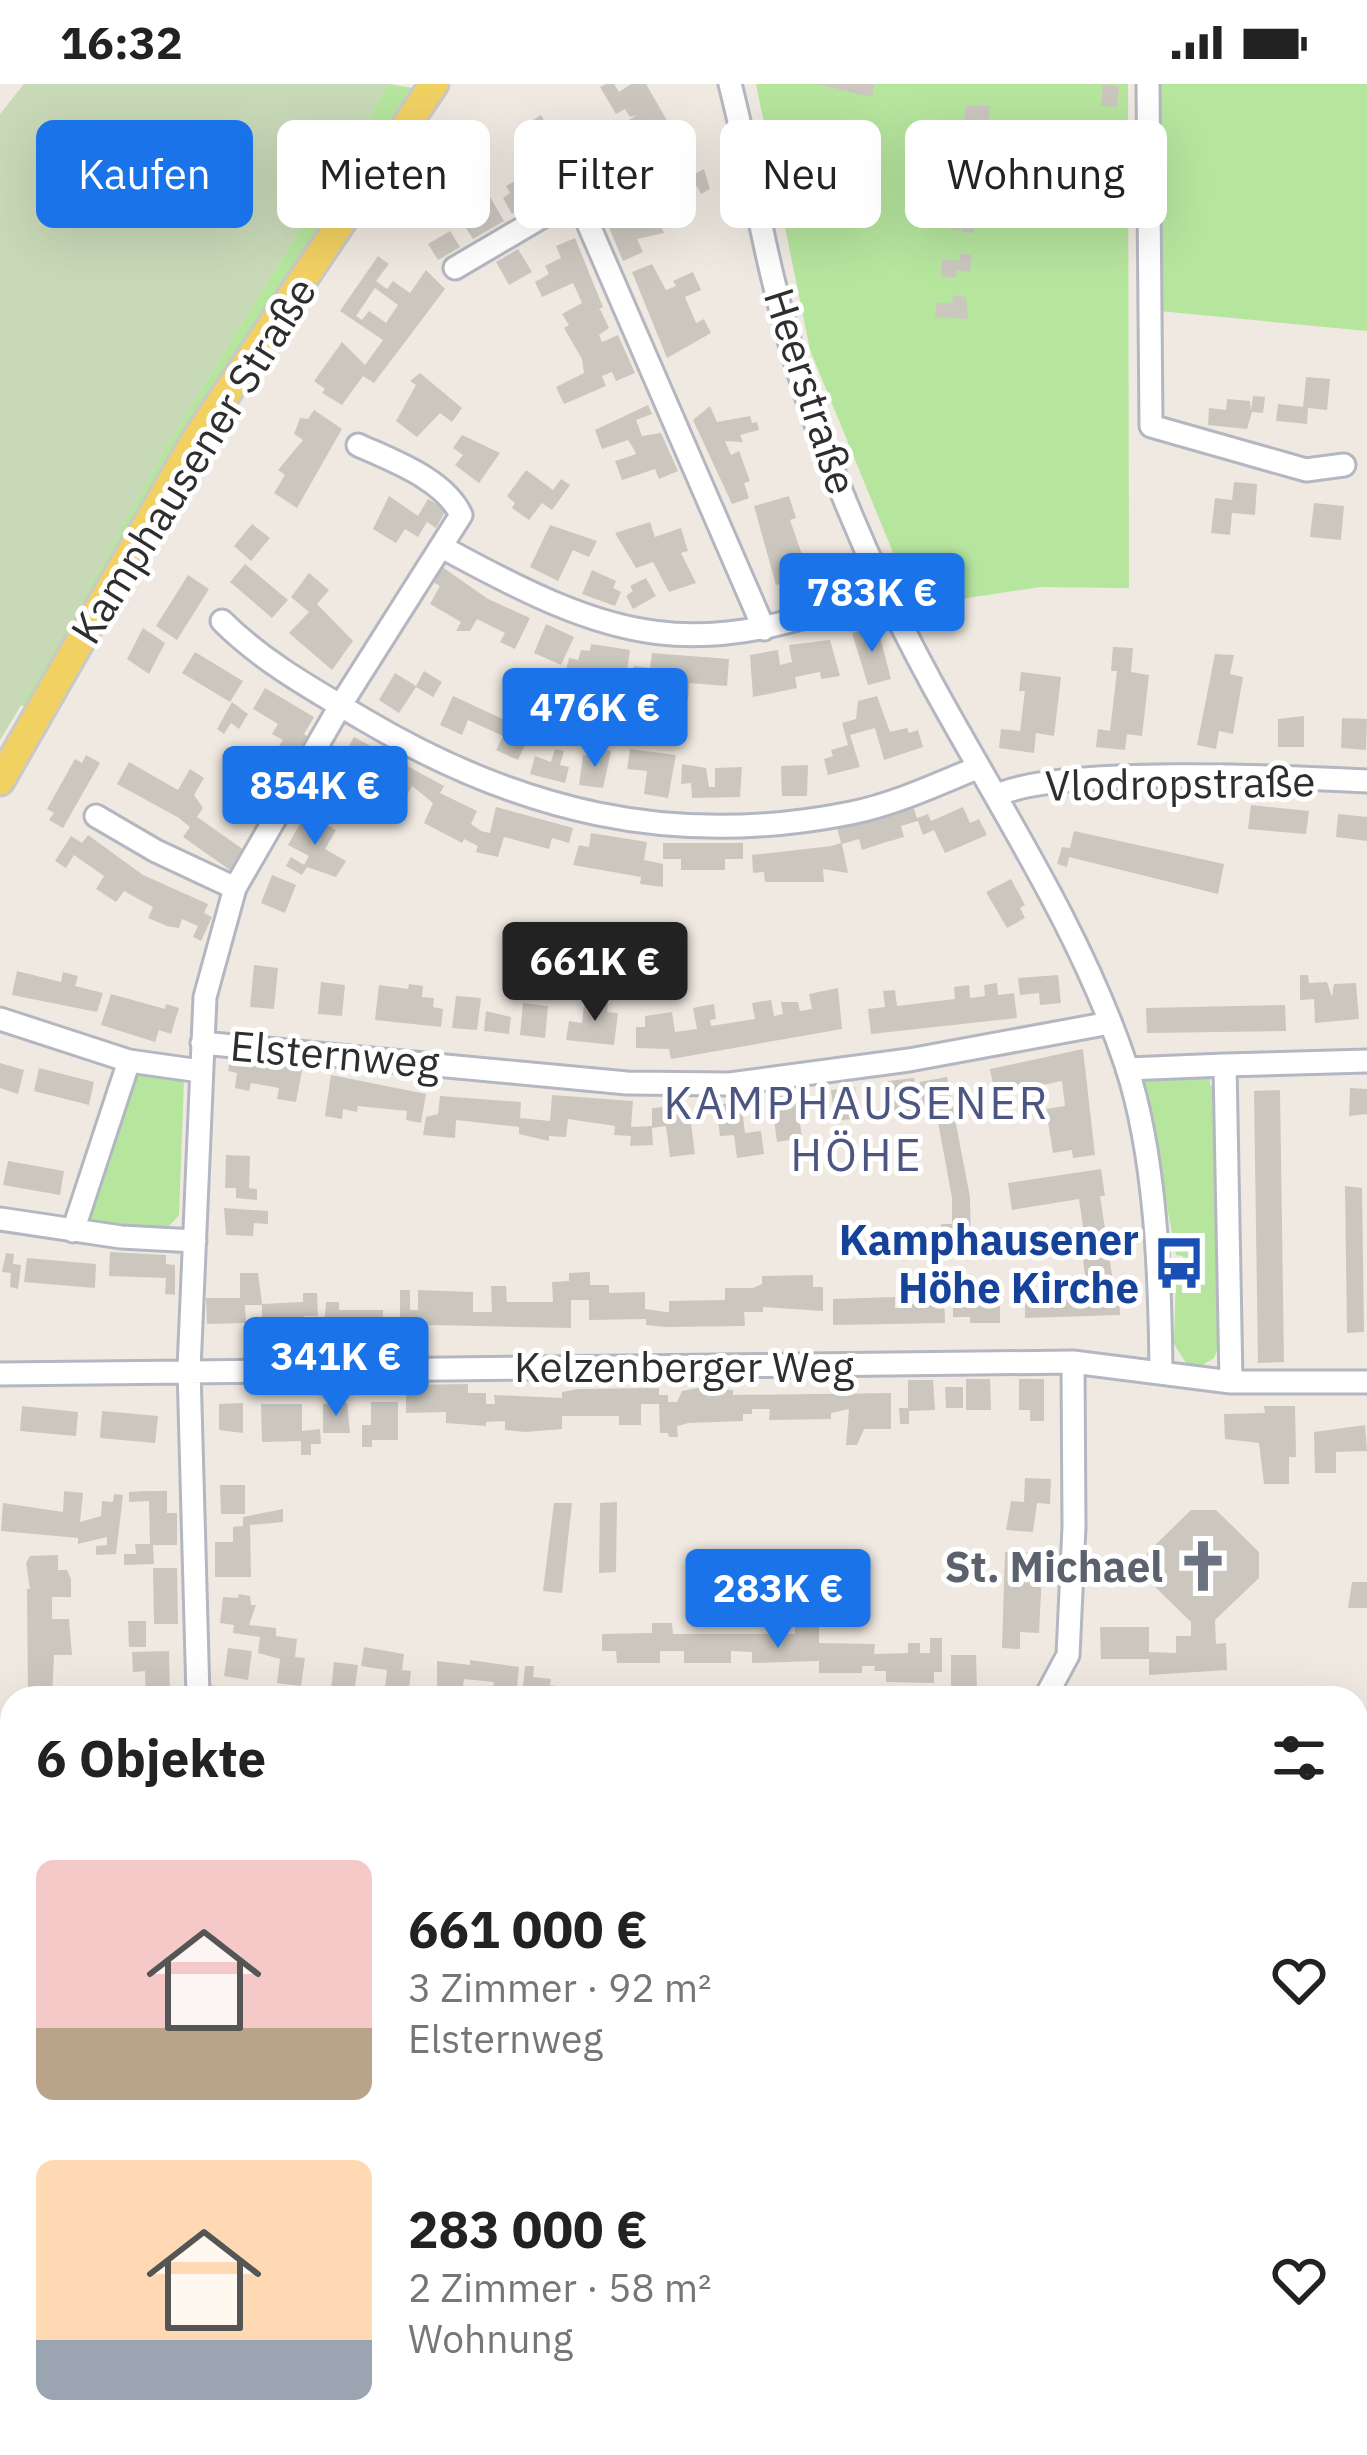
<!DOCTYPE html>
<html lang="de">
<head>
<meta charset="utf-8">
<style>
  :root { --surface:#fff; --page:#f2f2f2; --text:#222; --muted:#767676; --accent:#1a73e8 }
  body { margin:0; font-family:"IBM Plex Sans",sans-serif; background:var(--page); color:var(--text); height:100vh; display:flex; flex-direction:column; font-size:45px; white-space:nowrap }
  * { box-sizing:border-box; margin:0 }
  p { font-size:39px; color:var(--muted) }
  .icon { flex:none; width:66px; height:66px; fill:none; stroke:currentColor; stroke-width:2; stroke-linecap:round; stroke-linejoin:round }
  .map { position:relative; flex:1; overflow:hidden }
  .details { position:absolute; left:0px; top:1602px; width:1368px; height:771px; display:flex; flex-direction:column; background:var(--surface); border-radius:36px 36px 0 0; box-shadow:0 12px 48px #0002 }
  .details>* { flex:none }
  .banner { position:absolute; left:36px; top:36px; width:1296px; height:108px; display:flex; gap:24px }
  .price { position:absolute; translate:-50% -102px; padding:0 27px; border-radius:12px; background:var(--accent); color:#fff; font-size:39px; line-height:78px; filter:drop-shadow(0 3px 6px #0008) }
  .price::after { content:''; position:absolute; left:50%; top:72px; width:36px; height:27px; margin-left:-18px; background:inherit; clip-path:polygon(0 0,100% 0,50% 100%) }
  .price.selected { background:#222; color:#fff }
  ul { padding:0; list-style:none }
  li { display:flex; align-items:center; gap:36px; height:300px; padding:0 36px }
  li span { display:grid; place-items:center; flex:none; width:336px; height:240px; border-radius:18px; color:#555 }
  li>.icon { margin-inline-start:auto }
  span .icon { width:144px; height:144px; fill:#fffc; stroke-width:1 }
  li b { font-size:51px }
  h2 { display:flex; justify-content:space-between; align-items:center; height:144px; padding:0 36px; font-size:51px }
  .tag { padding:0 42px; border-radius:18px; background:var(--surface); box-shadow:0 12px 48px #0002; font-size:42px; line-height:108px }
  .tag.selected { background:var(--accent); color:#fff }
  .status { display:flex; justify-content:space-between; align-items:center; height:84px; padding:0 60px; background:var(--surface); direction:ltr }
  .status svg { height:33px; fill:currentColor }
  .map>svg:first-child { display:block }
  .green { fill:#b6e59e }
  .cemetery { fill:#c8d9b8 }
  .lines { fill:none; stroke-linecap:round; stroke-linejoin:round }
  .stream { stroke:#75cff0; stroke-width:6 }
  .building { fill:#cbc7bf; fill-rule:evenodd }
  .minor-casing { stroke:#b4b7c1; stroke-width:27 }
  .major-casing { stroke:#c9c9c9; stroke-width:33 }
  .minor { stroke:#fff; stroke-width:21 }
  .major { stroke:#f2d163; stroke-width:27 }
  .labels { text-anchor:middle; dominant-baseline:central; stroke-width:10; stroke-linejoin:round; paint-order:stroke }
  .street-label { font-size:42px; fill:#2e2e2e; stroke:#fff }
  .transit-label { font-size:42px; font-weight:bold; fill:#164399; stroke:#fff; text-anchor:end }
  .worship-label { font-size:42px; font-weight:bold; fill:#5b616d; stroke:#fff; text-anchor:end }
  .neighbourhood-label { font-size:45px; letter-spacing:3px; fill:#4d5680; stroke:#fff }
</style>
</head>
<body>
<div class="status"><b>16:32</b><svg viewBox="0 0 49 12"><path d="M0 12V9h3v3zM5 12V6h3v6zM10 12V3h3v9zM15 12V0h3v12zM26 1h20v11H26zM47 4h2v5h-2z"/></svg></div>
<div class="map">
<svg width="1367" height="2371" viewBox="0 0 1367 2371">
  <rect width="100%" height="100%" fill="#efe9e1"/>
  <path class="green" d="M389,0L413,4L250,248L26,624L20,620L62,553L165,365Z
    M756,0H1128L1129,504L1040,503L915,522L810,266Z
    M1157,0H1367V247L1159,227Z
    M133,989L184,996L179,1131L168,1143L94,1139L87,1128Z
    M1143,994H1210V1001H1216L1220,1260L1214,1274L1201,1282L1186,1279L1174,1260L1176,1187L1183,1186V1172L1176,1171Z
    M12,1985V2361H277L271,2371H0V1986Z"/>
  <path class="cemetery" d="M24,0H389L165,365L62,554L0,656V30Z"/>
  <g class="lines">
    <path class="stream" d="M1356,2232L1367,2240"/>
  </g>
  <path class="building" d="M606,0H614L619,8L631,0H646L669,40L612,74L602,58L615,51L612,46L637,31L630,33L625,25L616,30L600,3Z
    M816,0H875L872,13Z
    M1103,0L1119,2L1117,23L1101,22Z
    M966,22H990L988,43L964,37Z
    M541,31L565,74L585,71L589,79L582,83L585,89L512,130L503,114L510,109L506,102L515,97L517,102L543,88L539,82L548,77L537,59L544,55L533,36Z
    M226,35L248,44L237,65L217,56Z
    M959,56L985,64L982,88L971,87L972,76L957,68Z
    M449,59L463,75L467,73L504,137L473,155L432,92L450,81L442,66Z
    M806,61L817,62L809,84L790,87L792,66L805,68Z
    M681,74L691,92L704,85L710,105L701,110L697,102L677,114L660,86Z
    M953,115H978L973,149L962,148L965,126L960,147L951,145Z
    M621,118L631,142L642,138L636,126L651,120L664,149L637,155L643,168L623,177L602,127Z
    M450,147L460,163L438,176L428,160Z
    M575,154L603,223L584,233L600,225L609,244L599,251L602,258L618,251L635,289L616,297L612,288L602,292L606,302L564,320L556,303L584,289L582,275L564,244L569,241L562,230L582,219L573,199L542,213L535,198L549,190L545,182L561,174L556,162Z
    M518,165L532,188L509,201L496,178Z
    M960,170L972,171L970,188L957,186L956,194L941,192L942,175L959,177Z
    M378,172L389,180L376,197L387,205L393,197L410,209L426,186L445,205L374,299L363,292L342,321L322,309L325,305L314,297L342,258L365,281L383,256L340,227ZM375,204L398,221L386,239L369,227L362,236L356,232Z
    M652,180L666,206L676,202L673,197L693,188L701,206L685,213L696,239L704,235L711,249L667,274L632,188Z
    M953,211L966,213L968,235L935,233L937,218L952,220Z
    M420,289L462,324L452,338L440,329L417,353L396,337L416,301L410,297Z
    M1306,293L1330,295L1327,326L1308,324L1307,340L1276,337L1278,320L1303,323Z
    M1253,312L1265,313L1263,329L1252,328L1247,345L1208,341L1209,324L1226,326L1227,315L1250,317L1251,327Z
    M648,321L652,330L636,336L642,352L661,349L678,387L659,395L655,385L622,396L615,377L636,370L632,362L628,356L602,365L595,346Z
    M710,322L717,338L750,332L752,339L757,338L759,346L740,351L743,358L725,357L731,371L739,367L750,397L744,399L749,414L732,420L693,336Z
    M314,326L342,345L297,424L274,409L285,391L278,386L303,356L294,350L300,334L308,335Z
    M462,351L500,369L479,399L455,381L463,371L453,364Z
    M526,386L553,406L561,395L570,401L552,426L542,419L529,436L512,424L515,419L507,412Z
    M1234,398L1257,400L1255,431L1232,429L1230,451L1211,449L1215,414L1232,416Z
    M389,412L418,432L428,415L446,426L436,444L427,438L418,453L405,445L396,459L373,445Z
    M789,412L796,434L790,436L805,479L795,483L808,505L799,510L791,497L776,501L754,422Z
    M1314,419L1344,422L1341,456L1310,453Z
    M650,438L655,453L681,444L688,467L681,469L696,499L669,508L653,478L636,484L615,449Z
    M252,440L270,454L251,477L234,462Z
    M550,441L597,457L589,473L573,466L558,497L530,483Z
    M245,480L288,516L272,534L230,498Z
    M438,480L488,515L530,534L515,565L500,558L505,549L477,535L470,547H456L461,538L430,520L440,502L428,495Z
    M592,486L616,497L613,504L621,508L615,522L582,510Z
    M309,489L329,506L317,520L353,557L332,586L289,549L309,528L291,513Z
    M188,491L209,505L177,556L156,542Z
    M646,494L656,512L633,525L626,512L633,507L630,502Z
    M546,540L574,553L561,581L534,569Z
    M877,542L891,595L868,601L852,549Z
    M143,544L165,559L149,590L127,575Z
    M830,556L840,592L821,595L820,588L795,593L797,604L753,613L750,571L778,566L780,581L792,578L789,561Z
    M591,560L630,566L624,608L603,605L605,592L587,589V595H564L569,574L578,576L581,566L590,567Z
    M1113,563L1133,564L1131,588L1149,591L1142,652L1127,650L1125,666L1096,663L1098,645L1110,647L1117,587H1111Z
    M195,568L243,597L230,618L182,589Z
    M652,569L729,575L727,602L689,599L688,616L671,614V598L631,601L634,582L650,584Z
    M1215,570L1234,571L1230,590L1243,593L1233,650L1219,647L1216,665L1197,661Z
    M424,587L442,598L433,613L416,603L399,629L379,616L395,589L416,602Z
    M1021,588L1061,593L1054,652L1036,649L1034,669L999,664L1001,645L1020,647L1025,607H1019Z
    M265,604L314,633L304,650L311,655L299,674L279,662L283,656L272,650L278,640L253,625Z
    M453,612L509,638L514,627L536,637L518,676L496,666L503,652L468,636L462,651L440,641Z
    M877,612L890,648L907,644L909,649L918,646L923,663L884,676L875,644L850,651L860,683L828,691L824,675L833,672L831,666L848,661L842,639L856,635L858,617Z
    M232,618L248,630L239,645L231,639L224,650L217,645Z
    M1304,632V663H1278V635Z
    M1342,634L1367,635L1366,666L1341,664Z
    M354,653L444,702L440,709L477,727L471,740L481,747L490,749L496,723L573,744L569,759L552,754L549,765L504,753L498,773L476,768L478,762L464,755L462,759L424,739L433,719L412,702L407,711L369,690L363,699L338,685L333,693L314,683L325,663L343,673Z
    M555,665L564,667L560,681L569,683L565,699L530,690L535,672L551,678Z
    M601,665L611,667L603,704L579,701L583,671L600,673Z
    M630,665L676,671L668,714L644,710L647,687L627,685Z
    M86,671L100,679L63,744L49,736L54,729L47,725L75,675L82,679Z
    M129,678L178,706L190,685L204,694L194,711L203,724L197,733L244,766L230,786L183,753L190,743L179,734L117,700Z
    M682,680L706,684L709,703H715V684L742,683L740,713L692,714L691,699L681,700Z
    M808,681L807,712H782L781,682Z
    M1251,721L1309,727L1306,750L1248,745Z
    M913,722L917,734L928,730L931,737L963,723L970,739L979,735L987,751L945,769L934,746L923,751L918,737L901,742L904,753L883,759L862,766L859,755L842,760L848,789L823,785L824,798H765L764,788L753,789L752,771L832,762L841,759L837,744Z
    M306,729L336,746L325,765L346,777L336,793L307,783L302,791L286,782L291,773L304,781L309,772L288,761Z
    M1338,730L1367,733V757L1336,753Z
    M1074,747L1224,780L1218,810L1069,773L1067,783L1057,780L1062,763L1070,764Z
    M591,749L647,758L644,776L663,780V803L640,800L641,793L573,781L579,761L589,763Z
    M88,751L143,791L208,820L204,829L212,833L201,857L193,853L198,842L182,835L179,844L167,842L148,834L153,823L124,807L116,818L96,805L104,792L74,771L66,784L55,777L71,752L82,759Z
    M663,759H743V775H725V786H681V775H663Z
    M272,791L296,801L285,829L261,819Z
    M1011,795L1025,821L1020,824L1025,834L1007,844L986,808Z
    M254,881L278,884L274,925L250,923Z
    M17,887L61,898L63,888L78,892L75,902L103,909L97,928L12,911Z
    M1058,891L1061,919L1040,921L1039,909L1020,911L1018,894Z
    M1300,891H1308L1309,899L1327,898L1332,913L1334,900L1356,899L1359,935L1315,939L1314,915L1300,916Z
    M321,898L345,901L342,932L318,930Z
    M997,899L998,911L1014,909L1017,934L871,950L868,925L885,923L883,907L895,906L897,922L955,915L954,903L969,901L970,914L985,912L984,901Z
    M409,900L423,902L422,913L434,914L433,923L443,925L441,943L375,936L379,901L408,905Z
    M838,904L842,945L671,975L669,965L636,964V943H645V932L672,928L675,948L697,945L693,924L714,920L716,935L710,936L711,942L755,935L752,919L771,916L774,932L783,930L781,918H798L800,927L812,925L809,910Z
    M111,910L165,925L166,920L179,924L171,950L159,946L155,958L101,941Z
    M456,912L481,914L477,946L452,944Z
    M585,913L608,916L607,928L618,929L614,961L566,956L569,937L582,939Z
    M523,919L548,922L545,954L520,951Z
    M1285,921L1286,947L1147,949L1146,924Z
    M486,927L511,933L509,950L484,947Z
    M1083,965L1095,1071L1073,1074L1072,1066L1053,1069L1046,1025L1065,1022L1062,997L995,1011L990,985Z
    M231,971L303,982L296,1018L277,1015L279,1004L251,999L249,1007L235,1004L237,989L228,987Z
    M0,979L24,986L18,1010L0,1004Z
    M39,984L94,998L89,1021L34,1007Z
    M331,991L426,1010L421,1039L406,1036L407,1027L358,1022L357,1028L343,1025L342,1035L325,1032Z
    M947,993L970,1113L971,1173H953V1165H941V1140H952V1114L936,1027L924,1029L920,998Z
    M914,994L918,1027L892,1030L888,997Z
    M855,1003L860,1034L835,1037L831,1006Z
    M1350,1004L1367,1005V1030L1349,1032Z
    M1280,1006L1284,1278L1258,1279L1254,1007Z
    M796,1010L802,1054L777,1058L771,1013Z
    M552,1011L633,1017L631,1043L652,1042V1024L663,1023L664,1028L689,1024L695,1070L670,1073L666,1042L652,1044L653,1061L630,1062L631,1052L614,1051L615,1042L568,1035L566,1053L549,1052V1057L519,1050V1043L456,1036L455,1054L423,1051L426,1033L438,1030L440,1012L521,1018L520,1034L550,1037Z
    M741,1017L745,1049L761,1047L764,1070L737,1074L734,1051L720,1052L716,1021Z
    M226,1071L250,1072L249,1104L257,1105V1116L236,1114V1104H225Z
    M8,1077L64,1087L60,1111L3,1101Z
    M1101,1085L1105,1112H1100L1114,1204L1119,1203L1120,1231L1025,1234V1207L1087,1204L1082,1170L1087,1169L1079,1115L1012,1126L1008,1099Z
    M1345,1102L1362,1104L1364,1248L1347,1249Z
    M224,1124L268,1127V1140L254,1139L253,1152L226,1151Z
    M110,1168L166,1171V1180L175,1181V1211L165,1210L166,1194L109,1192Z
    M6,1169L14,1170L13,1180L21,1181L18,1205L10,1203L11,1189L2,1188Z
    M27,1174L96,1180L95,1204L24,1198Z
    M590,1188V1201H609V1209L645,1208V1225L665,1228H669V1217L725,1216V1204H753L762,1200V1192L813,1191V1203H823V1227L763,1223V1228H744L745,1242L665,1243L646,1241V1235L589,1236V1216H571V1244L433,1241L401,1244V1253L327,1254L324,1243L326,1218H339V1226H383V1237L400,1236V1206H410V1226H418V1206L473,1208V1228H492L491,1202H506L507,1218H553L552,1198L569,1197V1189Z
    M240,1189H258L262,1220L303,1218V1209H317L318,1232H304V1253L262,1254V1221H245L246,1239L207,1240L206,1214H240Z
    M921,1203H944L945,1239L833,1241V1215L895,1213V1224H912V1220L921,1219Z
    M1000,1212V1239H970V1233H953V1213Z
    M966,1295H990L991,1326H966Z
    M1019,1295H1044V1337H1030V1326H1019Z
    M908,1296H933L935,1326L909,1327V1340H900L899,1324H908Z
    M468,1300V1309H486V1320H495L494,1311L562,1314V1308L579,1305L659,1304V1311H668V1318H677L682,1307L697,1304L733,1306V1311L891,1309V1345H864L857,1361H846L849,1325L831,1329V1335L769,1336L770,1325H752V1330H743V1337L689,1339L677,1342L678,1353H669L668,1349H660L659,1320H641V1341H619V1332H562V1345L525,1348L505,1346V1337L486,1338V1342L446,1339V1328L406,1329V1301Z
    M945,1303H963V1324H946Z
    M371,1318H398V1356H372V1363H362V1341H371Z
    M243,1319V1349L219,1346V1320Z
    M347,1319L350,1349H323V1320Z
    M261,1320H302V1347L320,1345L321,1360H311V1371H301V1357L262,1358Z
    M22,1322L78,1328L76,1352L20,1347Z
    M1264,1322H1295L1296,1373H1289V1400H1264L1259,1359L1225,1355L1224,1330L1265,1329Z
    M102,1327L158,1332L155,1359L100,1354Z
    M1365,1341L1367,1367L1336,1368V1389H1315L1314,1348Z
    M1025,1394L1051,1395L1050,1420L1037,1419L1033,1448L1006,1446L1011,1417L1024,1418Z
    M220,1401H245V1430H221Z
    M64,1407L83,1409L80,1438L101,1432L102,1417L113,1418L114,1410L123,1411L116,1470L96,1471V1462L107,1461V1453L78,1460V1454L1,1447L3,1419L63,1428Z
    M145,1407H167V1429H177V1461H153L154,1480L124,1481V1470H136L135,1460H150L149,1417L129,1418V1408Z
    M617,1418L616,1488L599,1489L600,1419Z
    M554,1419H572L562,1509L543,1507Z
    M283,1425V1438L250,1441L251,1493H215V1458H233V1443L243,1442V1433Z
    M1191,1426H1216L1259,1468V1494L1215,1536L1216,1560L1226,1559L1227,1586L1149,1591V1575H1101L1100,1543H1149V1568L1176,1569V1552H1191V1538L1148,1496L1147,1469Z
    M1005,1468L1043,1469L1039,1549L1020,1548V1565L1002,1564Z
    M58,1471V1486H67L71,1495V1513H52V1535H69L72,1571H54L52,1614H28L27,1505H30L26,1479L30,1472Z
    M153,1484H177L178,1540H154Z
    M1352,1498H1367V1524H1348Z
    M239,1510L250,1512L251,1521H256L249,1541L276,1544V1552L297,1555L295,1573L305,1574L301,1602L277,1599L280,1575L258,1569L260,1553L233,1549L234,1541L220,1539L223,1513L238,1514Z
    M795,1535L819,1536V1559L875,1560L874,1570L908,1569V1559H920V1569H930V1554H942V1588H934V1599L886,1598V1587H874L875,1582H862V1589H819V1577L752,1579V1568L731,1567V1579H684V1567H660V1579H617L616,1567H602V1550L652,1549V1539H672L673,1550H795Z
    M128,1537H146V1563H129Z
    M364,1563L404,1570L402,1586L411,1587L408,1614L384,1613L387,1586L361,1582Z
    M228,1564L252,1567L248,1596L224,1592Z
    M169,1567L170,1614H146L145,1587L133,1588L132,1568Z
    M951,1571H976L977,1605H951Z
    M470,1576L519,1583L516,1614H491L494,1598L464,1595L461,1614H437V1577L470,1581Z
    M334,1578L358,1581L354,1609L331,1606Z
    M525,1582H534L533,1593L551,1595L550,1601L576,1605L575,1614H530L531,1603L523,1602Z"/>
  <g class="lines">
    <g class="minor-casing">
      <path id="minor" d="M730,0C747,65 757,130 773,195C798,301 837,405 883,503C957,664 1069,811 1126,981C1156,1072 1160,1191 1161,1287
        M1148,0L1151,342L1306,386L1344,381
        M577,114L764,545
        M455,184L681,51
        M442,463C615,558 694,582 884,505
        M222,537C263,578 314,606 363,635C518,727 672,765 851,729C895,720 938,700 979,683
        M996,712C1052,682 1294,693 1367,697
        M96,732L156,767L235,804
        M0,935L129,977L200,987
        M202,959L627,999L730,1000L909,976L1110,939
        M1225,981L1367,977
        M1127,985L1225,981L1231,1298
        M0,1135L121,1153L195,1157
        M73,1147L129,977
        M0,1290L1073,1278L1231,1298H1367
        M207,1614L198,1612L189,1285L205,913L235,804L340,622L461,431C444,395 393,377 358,361
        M1045,1614L1068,1571L1074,1443L1073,1278"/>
    </g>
    <g class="major-casing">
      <path id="major" d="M0,697L196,355L434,0"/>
    </g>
    <use href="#minor" class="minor"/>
    <use href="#major" class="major"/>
  </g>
  <defs>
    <g id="bus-bare" transform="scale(4.14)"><path d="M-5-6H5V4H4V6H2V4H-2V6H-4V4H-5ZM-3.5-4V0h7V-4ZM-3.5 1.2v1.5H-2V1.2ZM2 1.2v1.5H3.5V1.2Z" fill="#1a4fb4" stroke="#fff" stroke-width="2.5" paint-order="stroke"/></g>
    <g id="church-bare" transform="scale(4.14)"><path d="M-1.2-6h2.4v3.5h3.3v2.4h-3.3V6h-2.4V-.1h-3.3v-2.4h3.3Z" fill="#6b7280" stroke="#fff" stroke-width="2.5" paint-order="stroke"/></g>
  </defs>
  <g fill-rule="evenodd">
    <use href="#bus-bare" x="1179" y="1179"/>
    <use href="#church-bare" x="1203" y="1482"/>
  </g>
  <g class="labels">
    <g class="street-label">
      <text transform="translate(811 307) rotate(72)">Heerstraße</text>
      <text transform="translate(193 376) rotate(-58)">Kamphausener Straße</text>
      <text transform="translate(1180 699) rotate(-1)">Vlodropstraße</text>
      <text transform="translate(335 970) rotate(5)">Elsternweg</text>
      <text x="684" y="1282">Kelzenberger Weg</text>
    </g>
    <g class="transit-label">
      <text x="1139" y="1155">Kamphausener<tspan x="1139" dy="48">Höhe Kirche</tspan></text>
    </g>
    <g class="worship-label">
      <text x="1163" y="1482">St. Michael</text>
    </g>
    <g class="neighbourhood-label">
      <text x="857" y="1018">KAMPHAUSENER<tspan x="857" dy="52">HÖHE</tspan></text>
    </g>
  </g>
</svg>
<b class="price" style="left:872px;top:571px">783K €</b>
<b class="price" style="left:595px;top:686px">476K €</b>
<b class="price" style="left:315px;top:764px">854K €</b>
<b class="price selected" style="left:595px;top:940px">661K €</b>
<b class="price" style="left:336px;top:1335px">341K €</b>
<b class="price" style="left:778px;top:1567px">283K €</b>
<div class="banner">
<a class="tag selected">Kaufen</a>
<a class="tag">Mieten</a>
<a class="tag">Filter</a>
<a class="tag">Neu</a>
<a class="tag">Wohnung</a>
</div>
<section class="details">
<h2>6 Objekte<svg class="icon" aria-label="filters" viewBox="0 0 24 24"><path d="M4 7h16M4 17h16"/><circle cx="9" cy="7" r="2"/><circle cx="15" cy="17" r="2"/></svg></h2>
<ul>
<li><span style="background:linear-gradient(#f6c9c9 70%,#b9a48a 0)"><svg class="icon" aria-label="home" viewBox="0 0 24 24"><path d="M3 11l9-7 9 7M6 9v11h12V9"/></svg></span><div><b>661 000 €</b><p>3 Zimmer · 92 m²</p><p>Elsternweg</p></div><svg class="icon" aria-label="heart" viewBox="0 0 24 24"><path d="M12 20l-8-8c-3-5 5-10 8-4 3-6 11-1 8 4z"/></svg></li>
<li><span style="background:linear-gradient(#ffd9b3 75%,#9aa5b1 0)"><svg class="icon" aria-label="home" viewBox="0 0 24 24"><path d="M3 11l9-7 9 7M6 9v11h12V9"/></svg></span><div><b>283 000 €</b><p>2 Zimmer · 58 m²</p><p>Wohnung</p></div><svg class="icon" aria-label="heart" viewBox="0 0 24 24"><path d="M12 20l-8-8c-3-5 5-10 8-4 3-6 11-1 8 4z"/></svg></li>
</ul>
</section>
</div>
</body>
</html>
